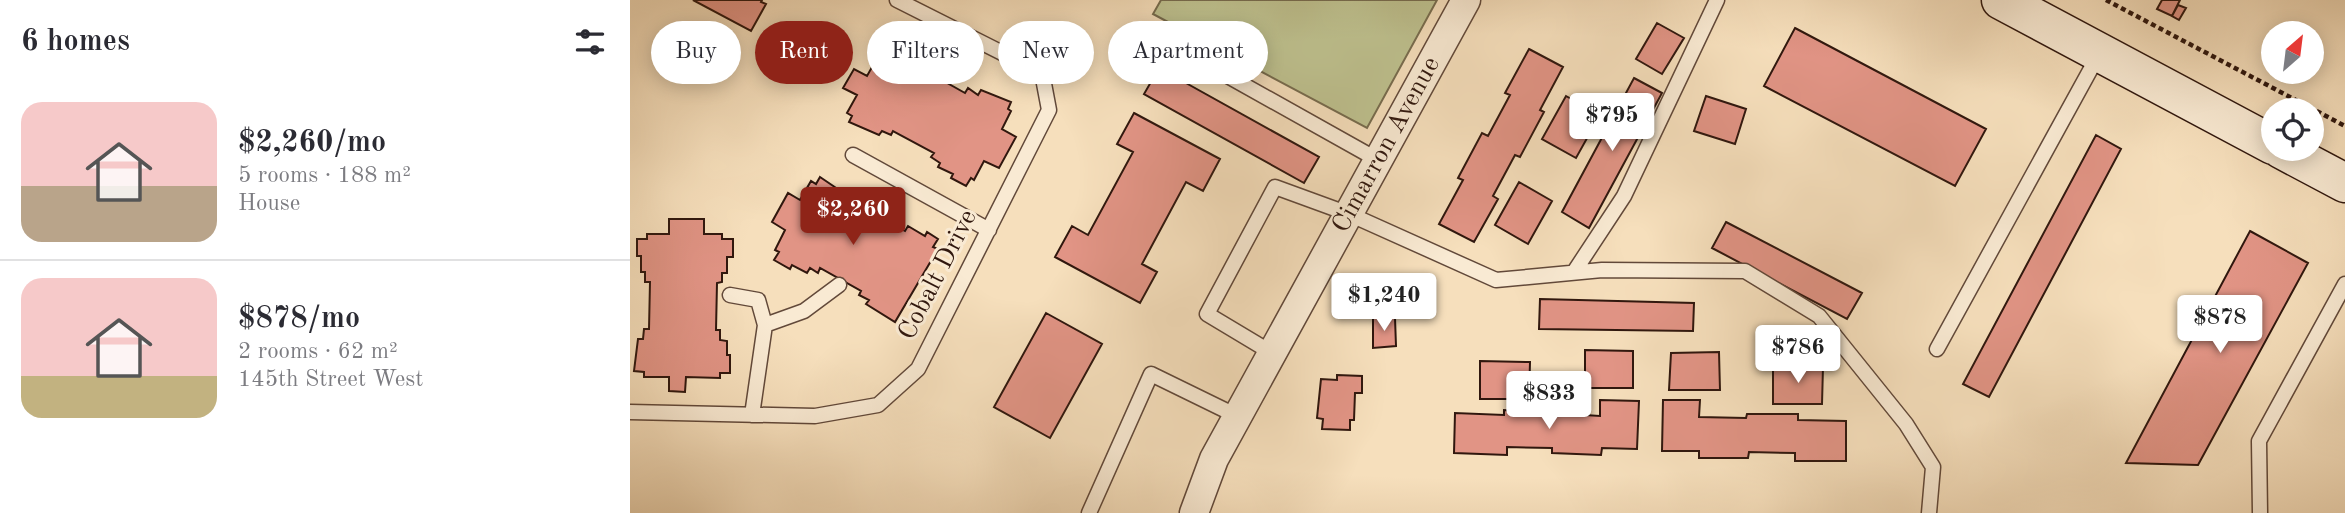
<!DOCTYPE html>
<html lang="en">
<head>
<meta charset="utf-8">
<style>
  :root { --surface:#fff; --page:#f7f7f7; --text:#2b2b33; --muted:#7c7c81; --line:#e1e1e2; --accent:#8f2418 }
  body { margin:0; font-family:"Old Standard TT",serif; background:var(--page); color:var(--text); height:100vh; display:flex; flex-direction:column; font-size:26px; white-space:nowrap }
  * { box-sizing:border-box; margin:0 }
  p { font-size:23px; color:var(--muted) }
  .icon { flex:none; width:38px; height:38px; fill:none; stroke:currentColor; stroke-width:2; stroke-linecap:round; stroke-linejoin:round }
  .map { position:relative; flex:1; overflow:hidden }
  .sheet { display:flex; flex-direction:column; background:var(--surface); width:630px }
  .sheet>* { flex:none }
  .guide { position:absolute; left:21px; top:21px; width:665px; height:63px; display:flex; gap:14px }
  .needle { width:46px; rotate:28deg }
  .fabs { position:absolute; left:1631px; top:21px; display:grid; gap:14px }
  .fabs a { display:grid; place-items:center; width:63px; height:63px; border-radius:50%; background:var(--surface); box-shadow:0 4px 18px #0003; font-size:35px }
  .price { position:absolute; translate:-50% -60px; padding:0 16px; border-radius:7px; background:#fff; color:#222; font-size:23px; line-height:46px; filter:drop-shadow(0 2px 4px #0008) }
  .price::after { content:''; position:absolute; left:50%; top:42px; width:21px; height:16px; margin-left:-10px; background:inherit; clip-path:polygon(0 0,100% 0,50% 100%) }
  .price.current { background:var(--accent); color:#fff }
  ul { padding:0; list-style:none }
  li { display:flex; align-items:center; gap:21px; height:175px; padding:0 21px }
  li+li { border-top:2px solid var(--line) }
  li span { display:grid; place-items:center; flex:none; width:196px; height:140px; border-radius:21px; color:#555 }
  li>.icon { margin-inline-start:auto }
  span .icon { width:84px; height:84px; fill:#fffc; stroke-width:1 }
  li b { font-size:30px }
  h2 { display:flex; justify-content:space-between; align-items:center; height:84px; padding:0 21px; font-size:30px }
  .chip { padding:0 24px; border-radius:32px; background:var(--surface); box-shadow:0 4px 18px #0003; font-size:24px; line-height:63px }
  .chip.current { background:var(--accent); color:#fff }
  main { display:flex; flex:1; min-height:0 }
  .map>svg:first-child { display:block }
  .green { fill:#bec18f; stroke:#776c4e; stroke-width:2 }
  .building { fill:#e19485; stroke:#30170e; stroke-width:2 }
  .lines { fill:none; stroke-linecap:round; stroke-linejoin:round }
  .lane-casing { stroke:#62493a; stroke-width:17 }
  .street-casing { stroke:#62493a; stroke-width:31 }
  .secondary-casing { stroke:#30170e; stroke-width:41 }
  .path { stroke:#30170e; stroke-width:4.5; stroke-dasharray:5 3.5; stroke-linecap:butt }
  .lane { stroke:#f9ead3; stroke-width:14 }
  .street { stroke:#f9ead3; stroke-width:28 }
  .secondary { stroke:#f9ead3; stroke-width:38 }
  .labels { text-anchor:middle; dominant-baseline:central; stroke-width:6; stroke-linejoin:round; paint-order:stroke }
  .street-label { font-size:26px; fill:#30170e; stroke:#f9ead3 }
</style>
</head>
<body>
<main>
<section class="sheet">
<h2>6 homes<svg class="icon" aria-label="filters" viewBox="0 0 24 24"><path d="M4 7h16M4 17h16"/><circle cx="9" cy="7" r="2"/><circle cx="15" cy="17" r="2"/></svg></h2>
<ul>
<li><span style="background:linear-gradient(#f6c9c9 60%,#b9a48a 0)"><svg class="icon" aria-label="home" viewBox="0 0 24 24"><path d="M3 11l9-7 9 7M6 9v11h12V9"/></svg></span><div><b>$2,260/mo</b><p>5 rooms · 188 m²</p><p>House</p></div></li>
<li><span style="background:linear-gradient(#f6c9c9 70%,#c2b280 0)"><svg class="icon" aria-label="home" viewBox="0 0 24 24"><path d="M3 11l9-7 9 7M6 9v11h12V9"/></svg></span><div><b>$878/mo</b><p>2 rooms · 62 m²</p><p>145th Street West</p></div></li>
</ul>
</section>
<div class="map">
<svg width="1715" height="513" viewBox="0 0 1715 513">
  <rect width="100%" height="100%" fill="#f6dfbc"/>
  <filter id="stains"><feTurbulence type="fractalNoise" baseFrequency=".00286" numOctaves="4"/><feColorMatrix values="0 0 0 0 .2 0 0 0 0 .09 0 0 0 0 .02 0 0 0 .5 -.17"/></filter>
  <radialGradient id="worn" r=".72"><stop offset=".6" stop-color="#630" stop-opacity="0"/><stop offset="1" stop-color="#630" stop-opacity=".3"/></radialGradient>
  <path class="green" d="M531,0H807L737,128L523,14Z"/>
  <path class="building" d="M63,0H132L131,2L136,4L121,31Z
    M1532,0H1550L1542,16L1527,9Z
    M1548,5L1556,8L1549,20L1542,16Z
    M1027,23L1054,38L1032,74L1006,59Z
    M1165,28L1356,129L1325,186L1134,86Z
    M263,39L292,55L288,62L298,67L296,71L335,93L338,88L348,95L351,90L381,102L378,109L381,111L372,129L386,137L369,168L354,161L344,180L341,178L336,186L321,178L323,174L308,167L310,163L301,157L304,153L263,131L261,135L252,131L249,135L219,122L222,116L217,113L227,95L213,88L224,69L237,76L255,44L259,46Z
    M899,49L933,67L910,110L914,112L890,157L885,155L863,196L868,199L844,242L809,224L833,180L828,178L852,133L858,136L880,95L875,93Z
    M529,68L689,157L674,183L514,94Z
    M1004,78L1032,93L959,228L932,212Z
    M936,96L970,115L946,158L912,139Z
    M1076,96L1116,109L1105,144L1064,131Z
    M504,113L590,159L573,191L556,182L512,264L527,272L510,303L425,257L442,226L458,235L503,152L487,144Z
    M1466,135L1491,149L1359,397L1333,384Z
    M190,177L218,196L216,200L225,205L223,209L263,231L266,226L275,231L278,226L295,236L297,232L308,239L303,247L308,249L265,322L236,304L239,300L229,295L231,291L190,268L188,273L180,268L177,273L162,265L160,269L144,260L149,252L145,250L155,230L142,222L158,193L170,200L181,181L186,184Z
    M889,182L922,201L898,244L865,225Z
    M39,219H74V234H92V239H103V257H97V273H92V282L87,283L86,330H90V340L97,341V355H100V373H90V378L56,377L55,392L39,391V377H14V372L4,371L8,339H13L14,329H19L20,282H15V272H11V256H7V239H17V234H39Z
    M1096,222L1232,293L1217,319L1082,248Z
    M1620,231L1678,263L1568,465L1496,463Z
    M910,299L1064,303L1063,331L909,329Z
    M416,313L472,344L420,438L364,407Z
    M743,318H765L766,346L743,348Z
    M955,350L1003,351V388H955Z
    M1089,352L1090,390H1039L1041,353Z
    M850,361L900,362L899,399H850Z
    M1143,366L1193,367L1192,404H1143Z
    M707,375L732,376V393H725L724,420H720V430L692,429L693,419L687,418L691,379L707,380Z
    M970,400L1009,401L1007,449L972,448L971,455L922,453V448L877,447V455L824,453L825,413L874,415V410L970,416Z
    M1033,400H1070L1069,417L1116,418L1117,414H1168V420L1216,421V461H1165V453L1119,452L1118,458H1069V451H1032Z"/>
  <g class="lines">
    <g class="lane-casing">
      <path id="lane" d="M555,52L748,160
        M223,155L359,230
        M944,272L994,196L1087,0
        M100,295L128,300L135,325L122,415
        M135,325L174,311L209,285
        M1307,349L1469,54
        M642,353L577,314L645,187L719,214L866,280L972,270L1115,271L1189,316L1276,424L1303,467L1299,513
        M0,412L185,416L248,405L288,369L419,110L412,73L267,0
        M459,513L521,374L607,416
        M1630,513L1629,441L1715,284"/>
    </g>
    <g class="street-casing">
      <g id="street">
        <path id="s1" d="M564,513L584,459L836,0"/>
      </g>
    </g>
    <g class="secondary-casing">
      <path id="secondary" d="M1371,0L1643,145
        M1651,149L1715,183"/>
    </g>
    <path class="path" d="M1476,0L1715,126"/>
    <use href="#lane" class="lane"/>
    <use href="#street" class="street"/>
    <use href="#secondary" class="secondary"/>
  </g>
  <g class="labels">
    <g class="street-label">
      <text stroke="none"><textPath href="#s1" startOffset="416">Cimarron Avenue</textPath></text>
      <text transform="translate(308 275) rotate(-63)">Cobalt Drive</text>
    </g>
  </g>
  <rect width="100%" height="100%" filter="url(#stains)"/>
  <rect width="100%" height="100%" fill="url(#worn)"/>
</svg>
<div class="fabs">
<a><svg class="needle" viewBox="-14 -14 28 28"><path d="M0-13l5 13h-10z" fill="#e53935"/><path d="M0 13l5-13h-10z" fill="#7c7c81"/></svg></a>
<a><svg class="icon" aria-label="locate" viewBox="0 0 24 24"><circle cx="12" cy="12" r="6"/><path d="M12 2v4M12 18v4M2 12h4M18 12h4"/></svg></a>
</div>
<b class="price" style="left:982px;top:153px">$795</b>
<b class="price current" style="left:223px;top:247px">$2,260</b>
<b class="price" style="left:754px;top:333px">$1,240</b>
<b class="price" style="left:1590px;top:355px">$878</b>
<b class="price" style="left:1168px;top:385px">$786</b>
<b class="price" style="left:919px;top:431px">$833</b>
<div class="guide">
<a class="chip">Buy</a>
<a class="chip current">Rent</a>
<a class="chip">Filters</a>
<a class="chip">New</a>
<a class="chip">Apartment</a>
</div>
</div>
</main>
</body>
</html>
